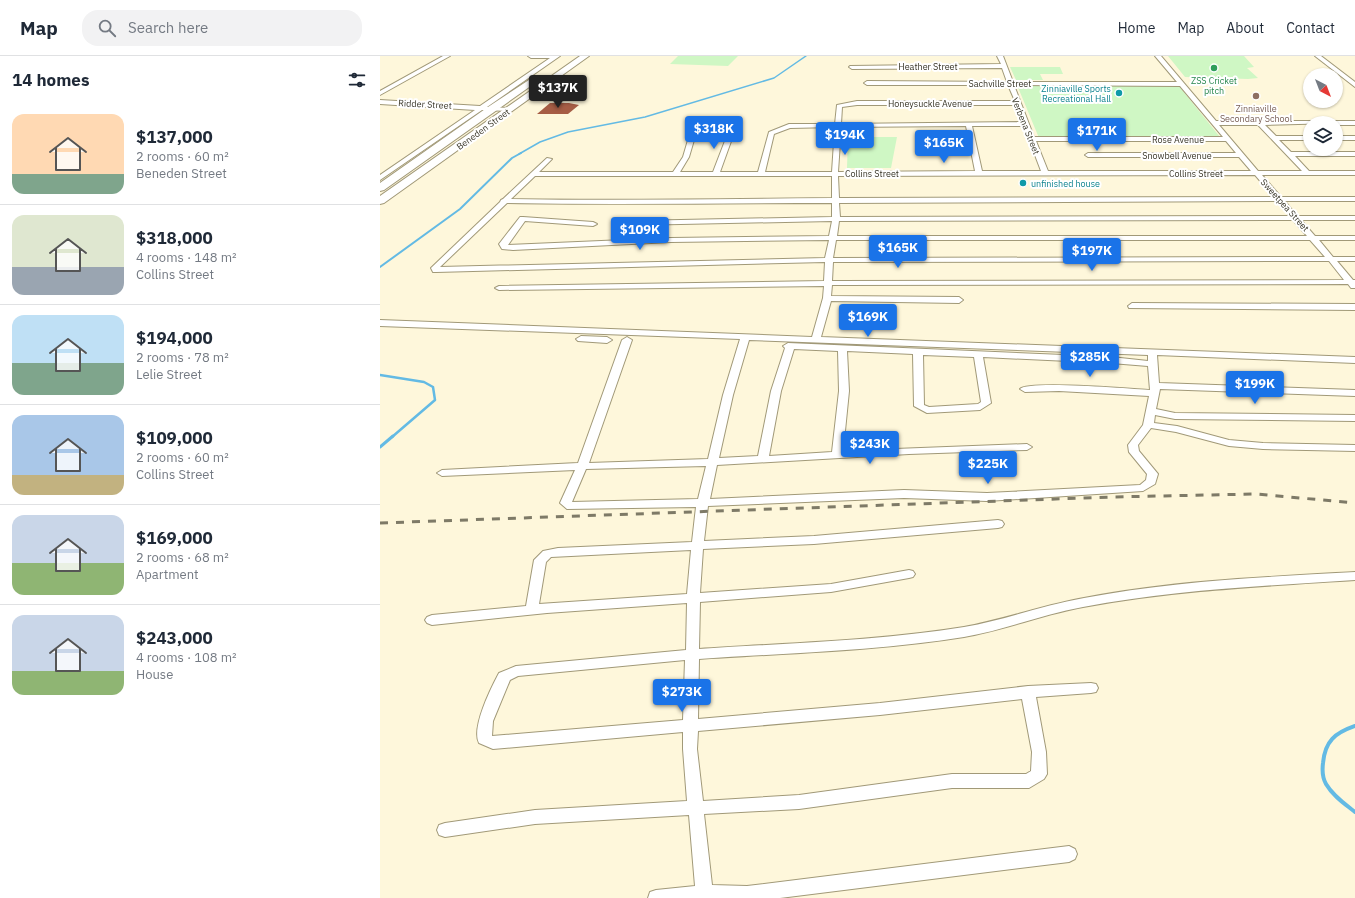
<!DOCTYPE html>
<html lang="en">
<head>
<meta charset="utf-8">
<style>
  :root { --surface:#fff; --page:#f2f2f3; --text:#1f2937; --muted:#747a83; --line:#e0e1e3; --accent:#1a73e8 }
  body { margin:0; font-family:"IBM Plex Sans",sans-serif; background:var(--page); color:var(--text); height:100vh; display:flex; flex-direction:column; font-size:15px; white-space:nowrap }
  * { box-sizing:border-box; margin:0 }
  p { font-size:13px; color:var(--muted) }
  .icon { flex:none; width:22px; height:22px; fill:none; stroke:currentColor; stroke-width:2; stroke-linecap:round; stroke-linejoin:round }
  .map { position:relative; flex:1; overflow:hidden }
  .details { display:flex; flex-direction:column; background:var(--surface); width:380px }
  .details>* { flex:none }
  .needle { width:26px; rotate:138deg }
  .controls { position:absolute; left:923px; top:12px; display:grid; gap:8px }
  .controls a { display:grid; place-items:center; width:40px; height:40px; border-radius:50%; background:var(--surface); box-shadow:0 1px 3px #0004; font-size:20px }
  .price { position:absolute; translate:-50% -34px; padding:0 9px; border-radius:4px; background:var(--accent); color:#fff; font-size:13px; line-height:26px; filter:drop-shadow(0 1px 2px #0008) }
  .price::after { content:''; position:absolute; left:50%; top:24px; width:12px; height:9px; margin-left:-6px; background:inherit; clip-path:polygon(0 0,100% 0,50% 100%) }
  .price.selected { background:#222; color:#fff }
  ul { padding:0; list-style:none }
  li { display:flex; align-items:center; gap:12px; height:100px; padding:0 12px }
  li+li { border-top:1px solid var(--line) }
  li span { display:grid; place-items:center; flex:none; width:112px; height:80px; border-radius:12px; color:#555 }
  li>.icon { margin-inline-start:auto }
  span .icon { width:48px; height:48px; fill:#fffc; stroke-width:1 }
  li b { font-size:17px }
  h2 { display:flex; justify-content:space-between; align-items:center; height:48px; padding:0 12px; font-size:17px }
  header { display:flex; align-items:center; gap:24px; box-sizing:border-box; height:56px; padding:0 20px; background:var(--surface); border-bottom:1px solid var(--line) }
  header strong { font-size:19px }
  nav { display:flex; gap:22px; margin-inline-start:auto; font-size:14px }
  .search { width:280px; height:36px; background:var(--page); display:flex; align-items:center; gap:10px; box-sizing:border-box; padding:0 14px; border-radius:16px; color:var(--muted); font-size:15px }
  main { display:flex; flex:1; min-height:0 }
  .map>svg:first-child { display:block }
  .green { fill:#cff7c4 }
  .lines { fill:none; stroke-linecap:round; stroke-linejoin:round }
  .stream-far4 { stroke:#63bae4; stroke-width:1.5 }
  .stream-far3 { stroke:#63bae4; stroke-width:2 }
  .stream-far2 { stroke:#63bae4; stroke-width:2.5 }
  .stream-far1 { stroke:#63bae4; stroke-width:3 }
  .stream { stroke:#63bae4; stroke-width:4 }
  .building { fill:#a65d45 }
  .minor-casing { stroke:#a19978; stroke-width:2 }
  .secondary-casing { stroke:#a19978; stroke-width:2 }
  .minor { fill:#fff; fill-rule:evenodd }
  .secondary { fill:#fff; fill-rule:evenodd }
  .rail { stroke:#7e7a67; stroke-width:3; stroke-dasharray:8 8; stroke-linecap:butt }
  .leisure-dot { fill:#2e9e5b; stroke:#fff; stroke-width:1.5 }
  .culture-dot { fill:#0f9aa8; stroke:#fff; stroke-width:1.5 }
  .education-dot { fill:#8d6e63; stroke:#fff; stroke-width:1.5 }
  .labels { text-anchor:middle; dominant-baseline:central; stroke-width:4; stroke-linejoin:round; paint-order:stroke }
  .far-street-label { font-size:9px; fill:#373426; stroke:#fff }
  .far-leisure-label { font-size:9px; fill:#27864d; stroke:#fff }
  .far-culture-label { font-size:9px; fill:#0d838f; stroke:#fff; text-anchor:end }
  .far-education-label { font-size:9px; fill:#785e54; stroke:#fff }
</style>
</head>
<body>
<header>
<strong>Map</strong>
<div class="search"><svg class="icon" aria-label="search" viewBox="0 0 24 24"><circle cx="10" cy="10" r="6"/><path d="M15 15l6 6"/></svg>Search here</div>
<nav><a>Home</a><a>Map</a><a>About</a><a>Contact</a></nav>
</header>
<main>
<section class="details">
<h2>14 homes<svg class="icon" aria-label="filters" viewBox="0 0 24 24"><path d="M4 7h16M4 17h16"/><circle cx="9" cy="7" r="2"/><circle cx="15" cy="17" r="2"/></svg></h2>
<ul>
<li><span style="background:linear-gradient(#ffd9b3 75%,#7fa58c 0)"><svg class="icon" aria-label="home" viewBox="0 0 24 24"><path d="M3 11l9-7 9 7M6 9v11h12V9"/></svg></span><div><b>$137,000</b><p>2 rooms · 60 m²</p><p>Beneden Street</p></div></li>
<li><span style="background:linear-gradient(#dfe7d0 65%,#9aa5b1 0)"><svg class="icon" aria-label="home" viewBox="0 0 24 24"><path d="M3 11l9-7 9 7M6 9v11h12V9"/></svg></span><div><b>$318,000</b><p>4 rooms · 148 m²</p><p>Collins Street</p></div></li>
<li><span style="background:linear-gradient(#bfe0f5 60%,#7fa58c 0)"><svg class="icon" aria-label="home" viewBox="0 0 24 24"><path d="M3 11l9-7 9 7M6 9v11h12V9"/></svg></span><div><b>$194,000</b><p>2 rooms · 78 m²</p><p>Lelie Street</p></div></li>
<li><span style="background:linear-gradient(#a9c7e8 75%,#c2b280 0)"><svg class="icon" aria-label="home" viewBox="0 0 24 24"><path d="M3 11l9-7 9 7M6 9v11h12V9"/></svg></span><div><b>$109,000</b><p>2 rooms · 60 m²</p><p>Collins Street</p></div></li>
<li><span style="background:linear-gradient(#c9d6e8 60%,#8fb573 0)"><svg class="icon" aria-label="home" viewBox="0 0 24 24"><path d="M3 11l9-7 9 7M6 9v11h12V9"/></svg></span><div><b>$169,000</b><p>2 rooms · 68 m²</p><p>Apartment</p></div></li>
<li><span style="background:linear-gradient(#c9d6e8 70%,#8fb573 0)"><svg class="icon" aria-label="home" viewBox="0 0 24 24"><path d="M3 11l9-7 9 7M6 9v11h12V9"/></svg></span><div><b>$243,000</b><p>4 rooms · 108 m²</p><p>House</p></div></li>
</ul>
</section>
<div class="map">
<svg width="975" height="842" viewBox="0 0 975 842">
  <rect width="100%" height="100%" fill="#fef7db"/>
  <path class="green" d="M298,0H358L348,10L290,8Z
    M788,0H864L874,11L867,12L878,22L868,23L805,21Z
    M630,11H680L683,18H660L663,24H636Z
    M637,29H798L840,81L659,82Z
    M468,81H517L511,112H467Z"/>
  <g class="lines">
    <path class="stream-far4" d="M139,98L160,86L188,76L265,61L394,22L426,0"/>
    <path class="stream-far3" d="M0,211L80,153L132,102L141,97"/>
    <path class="stream-far2" d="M0,319L44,326L53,331L55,344L12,381"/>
    <path class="stream-far1" d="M0,391L13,380"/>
    <path class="stream" d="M975,670C955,677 945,685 943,707C942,715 942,721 946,728C953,740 965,748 975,756"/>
  </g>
  <path class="building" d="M170,47H189L199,49L188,58H157Z"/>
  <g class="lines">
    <g class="minor-casing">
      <path id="minor" d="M63,0H70L0,39V35Z
        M148,0H180L107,51L130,52L132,53V55L102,54L0,124V119L95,54L0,48V44L100,50L170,2H151Z
        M617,0H623L633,26H797L775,0H781L836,65H975V69H956V67L885,69L896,80H930V84H899L911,96H975V100H915L929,115H975V119H882L901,141H975V145H905L917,160H975V164H921L935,180H975V184H939L953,201H975V205H957L973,224H975V232H971L968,228L452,229L451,240L579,241L583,244L579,247L451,245L441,281L975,301V307L777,299L779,327L975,334V340L780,333L776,353L795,357L975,359V365L795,363L775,359L774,367L797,370L849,384L883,387L975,389V395L883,393L849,390L796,376L771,372L758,389L759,395L778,418L775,428L763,435L607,445L524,442L328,450L324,485L434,480L618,464L622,465L624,468L622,471L618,472L434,488L323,493L320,537L451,528L529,514L533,515L535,518L533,521L529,522L451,536L320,546L319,593C407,587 497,585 584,571C625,564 663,549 704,542C793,525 884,521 975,516V524C884,530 793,534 703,551C663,558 625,574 584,581C497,595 407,597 319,603L318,663L500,647L648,630L711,627L716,628L718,632L716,636L711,637L656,641L666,696L667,718L664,723L649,732H572L419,753L324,758L332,829L367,830L689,790L695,793L697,798L695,803L689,806L400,842H268L270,836L276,834L315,830L309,759L155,768L65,781L59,779L57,774L59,769L65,767L155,754L307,745L303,693V676L113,693L99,687C91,672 111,632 119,617L136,610L306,594L307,547L167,557L52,569L47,567L45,564L47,561L52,559L146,550L154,504L163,495L178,492L312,486L316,451L187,453L180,447L195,414L62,420L57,417L62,414L198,407L242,284L247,281L252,284L209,407L328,403L343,339L360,283L0,270V264L432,281L443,242L444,230L119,234L115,232L119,230L444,225L445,206L56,216H53L51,212L120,146L121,144L123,143L167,102L172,103L159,116H293L303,101L313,67L316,65L319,67L309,101L300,116H333L348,77L351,75L354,77L340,116H378L389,76L409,68H455L457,49L477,45H635L628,29H487L484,27L487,25L627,26L622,12L472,13L469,11L470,10L621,8ZM634,29L800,30L843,81H654ZM477,49H636L643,66L461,68L462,51ZM839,69H878L922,115H878ZM586,70L595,115L458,116L461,71ZM592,70H644L661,115H602ZM455,71L452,116H385L394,78L410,72ZM656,85H846L856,97H708L705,99L708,101H859L871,115H668ZM875,119L894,141L459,142L458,120ZM155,120H452V142C345,143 238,145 131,143ZM897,145L910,160L460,161L459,147ZM127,147C235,149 344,147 452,147V161L253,165L249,167L253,169L452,165L449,180L291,182L128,189L145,165L213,170L217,168L213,166L143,161H140L119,188L122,193L133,194L291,186L449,184L445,202L60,211ZM913,164L927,180H457L459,165ZM456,184H930L945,201L453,202ZM949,205L964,224L452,225L453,206ZM369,284L768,299V305L731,301L408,287L403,290L405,292L391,335L378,400L339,402L353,339ZM414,293L458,295L459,335L452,396L389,400L401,335ZM467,295L533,298L534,350L547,357L600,354L611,347L603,301L731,307L768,310L770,334C752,333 648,324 640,333L645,336L679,335L769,340L763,369L748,389L749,396L767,418L766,424L760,429L607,437L524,434L330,443L337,409L529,398L647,394L652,391L647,388L463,395L469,335ZM543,299L594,301L601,346L598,348L549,351L544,349ZM326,410L318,443L192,446L206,413ZM311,494L307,538L159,548L166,506L171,501ZM305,604L303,664L112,680L113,665L130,624L138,620ZM642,643L652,696L651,715L646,718H572L419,739L323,745L317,693L318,675L500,659Z
        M935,0H941L975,26V31Z
        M956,80H975V84H956Z
        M752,247L975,248V254L749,252L748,250Z
        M201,280L227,281L232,284L227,287L198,285L196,283Z"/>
    </g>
    <g class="secondary-casing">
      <path id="secondary" d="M200,0H209L4,147L0,148V140Z
        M155,20H161L162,22L4,134L0,135V127L108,51Z"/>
    </g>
    <use href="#minor" class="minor"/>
    <use href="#secondary" class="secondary"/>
    <path class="rail" d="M0,467L732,441L877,438L975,447"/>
  </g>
  <circle class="leisure-dot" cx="834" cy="12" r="4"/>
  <g class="culture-dot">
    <circle cx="739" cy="37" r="4"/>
    <circle cx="643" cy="127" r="4"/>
  </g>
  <circle class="education-dot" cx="876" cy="40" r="4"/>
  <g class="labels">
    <g class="far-street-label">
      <text x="548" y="10">Heather Street</text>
      <text x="620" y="27">Sachville Street</text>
      <text x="550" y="47">Honeysuckle Avenue</text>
      <text transform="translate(45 48) rotate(3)">Ridder Street</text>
      <text transform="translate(646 70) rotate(68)">Verbena Street</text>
      <text transform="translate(103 73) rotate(-36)">Beneden Street</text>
      <text x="798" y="83">Rose Avenue</text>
      <text x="797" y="99">Snowbell Avenue</text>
      <text x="492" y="117">Collins Street</text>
      <text x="816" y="117">Collins Street</text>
      <text transform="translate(905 149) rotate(48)">Sweetpea Street</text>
    </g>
    <g class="far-leisure-label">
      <text x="834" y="24">ZSS Cricket<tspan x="834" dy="10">pitch</tspan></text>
    </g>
    <g class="far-culture-label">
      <text x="731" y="32">Zinniaville Sports<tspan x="731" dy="10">Recreational Hall</tspan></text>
      <text x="651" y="127" text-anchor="start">unfinished house</text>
    </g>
    <g class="far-education-label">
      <text x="876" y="52">Zinniaville<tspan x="876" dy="10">Secondary School</tspan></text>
    </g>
  </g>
</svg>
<div class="controls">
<a><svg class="needle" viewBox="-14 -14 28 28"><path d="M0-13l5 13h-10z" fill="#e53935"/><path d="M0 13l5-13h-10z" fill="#747a83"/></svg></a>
<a><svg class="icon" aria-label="layers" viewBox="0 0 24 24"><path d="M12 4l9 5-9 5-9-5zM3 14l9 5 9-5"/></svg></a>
</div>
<b class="price selected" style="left:178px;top:53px">$137K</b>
<b class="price" style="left:334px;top:94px">$318K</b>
<b class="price" style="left:717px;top:96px">$171K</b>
<b class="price" style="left:465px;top:100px">$194K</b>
<b class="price" style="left:564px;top:108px">$165K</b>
<b class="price" style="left:260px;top:195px">$109K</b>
<b class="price" style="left:518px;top:213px">$165K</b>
<b class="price" style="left:712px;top:216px">$197K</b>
<b class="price" style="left:488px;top:282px">$169K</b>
<b class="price" style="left:710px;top:322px">$285K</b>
<b class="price" style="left:875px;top:349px">$199K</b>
<b class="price" style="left:490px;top:409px">$243K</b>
<b class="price" style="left:608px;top:429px">$225K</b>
<b class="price" style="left:302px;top:657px">$273K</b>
</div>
</main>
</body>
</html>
